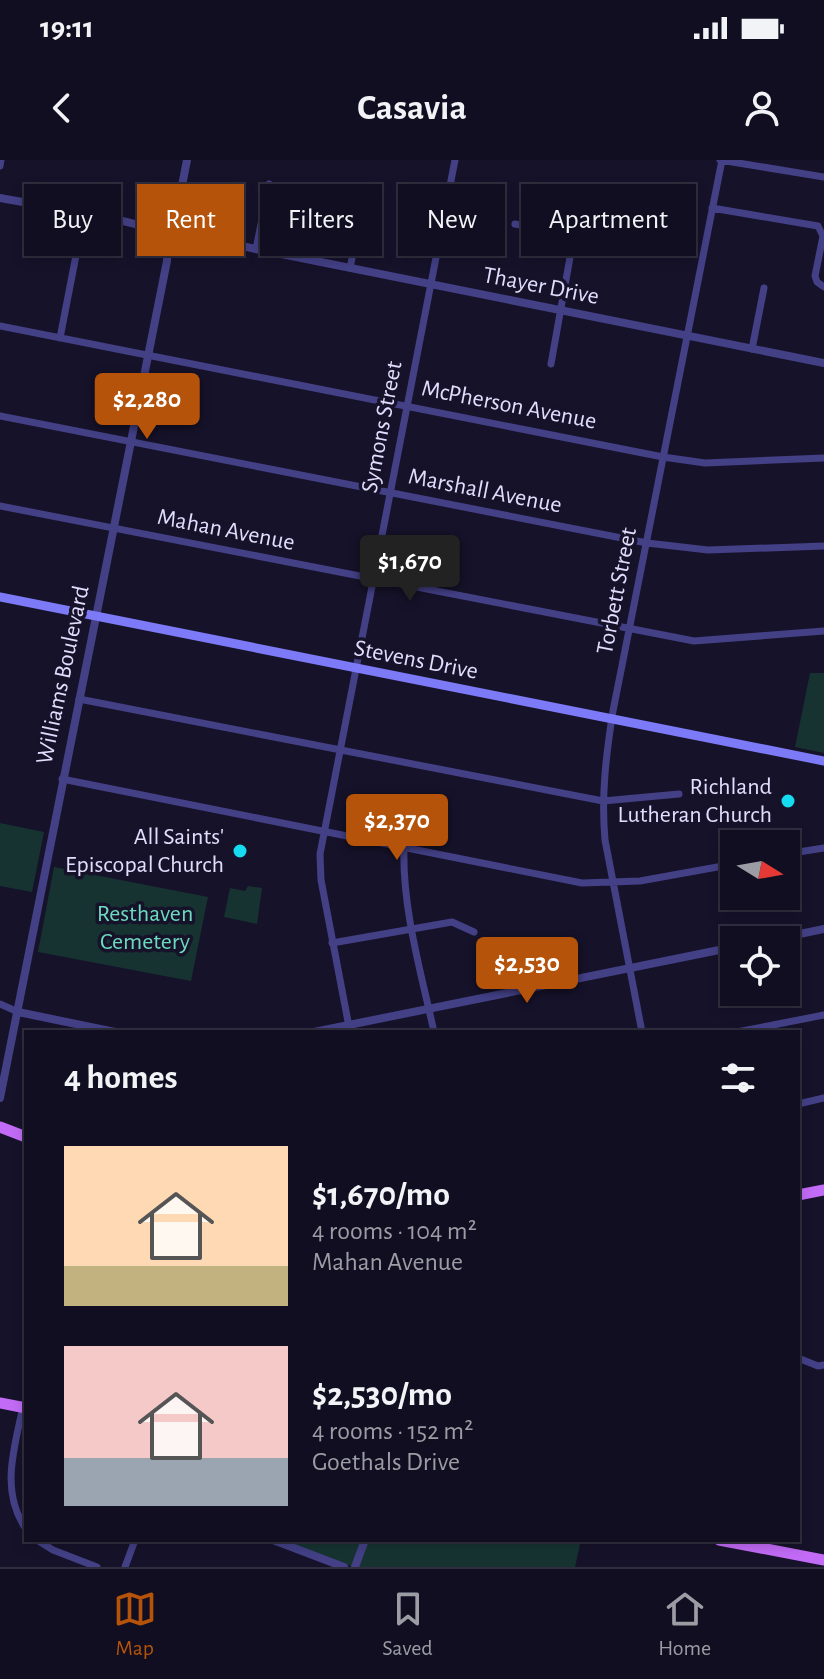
<!DOCTYPE html>
<html lang="en">
<head>
<meta charset="utf-8">
<style>
  :root { --surface:#100e20; --page:#1e1c2d; --text:#f1f3f6; --muted:#9c9ca5; --line:#302e3e; --accent:#b45309 }
  body { margin:0; font-family:"Alegreya Sans",sans-serif; background:var(--page); color:var(--text); height:100vh; display:flex; flex-direction:column; font-size:30px; white-space:nowrap }
  * { box-sizing:border-box; margin:0 }
  p { font-size:26px; color:var(--muted) }
  .icon { flex:none; width:44px; height:44px; fill:none; stroke:currentColor; stroke-width:2; stroke-linecap:round; stroke-linejoin:round }
  .map { position:relative; flex:1; overflow:hidden }
  .panel { position:absolute; left:24px; top:870px; width:776px; height:512px; display:flex; flex-direction:column; background:var(--surface); border-radius:0px; box-shadow:0 4px 12px #0003,0 0 0 2px var(--line) }
  .panel>* { flex:none }
  .hud { position:absolute; left:24px; top:24px; width:776px; height:72px; display:flex; gap:16px }
  .needle { width:52px; rotate:101deg }
  .controls { position:absolute; left:720px; top:670px; display:grid; gap:16px }
  .controls a { display:grid; place-items:center; width:80px; height:80px; border-radius:0px; background:var(--surface); box-shadow:0 4px 12px #0003,0 0 0 2px var(--line); font-size:40px }
  .price { position:absolute; translate:-50% -68px; padding:0 18px; border-radius:8px; background:var(--accent); color:#fff; font-size:26px; line-height:52px; filter:drop-shadow(0 2px 4px #0008) }
  .price::after { content:''; position:absolute; left:50%; top:48px; width:24px; height:18px; margin-left:-12px; background:inherit; clip-path:polygon(0 0,100% 0,50% 100%) }
  .price.selected { background:#222; color:#fff }
  ul { padding:0; list-style:none }
  li { display:flex; align-items:center; gap:24px; height:200px; padding:0 40px }
  li span { display:grid; place-items:center; flex:none; width:224px; height:160px; border-radius:0px; color:#555 }
  li>.icon { margin-inline-start:auto }
  span .icon { width:96px; height:96px; fill:#fffc; stroke-width:1 }
  li b { font-size:34px }
  h2 { display:flex; justify-content:space-between; align-items:center; height:96px; padding:0 40px; font-size:34px }
  .chip { padding:0 28px; border-radius:0px; background:var(--surface); box-shadow:0 4px 12px #0003,0 0 0 2px var(--line); font-size:28px; line-height:72px }
  .chip.selected { background:var(--accent); color:#fff }
  .status { display:flex; justify-content:space-between; align-items:center; height:56px; padding:0 40px; background:var(--surface); direction:ltr }
  .status svg { height:22px; fill:currentColor }
  header { display:flex; justify-content:space-between; align-items:center; height:104px; padding:0 40px; background:var(--surface); font-size:36px; font-weight:600 }
  .menu { display:flex; justify-content:space-around; align-items:center; height:112px; border-top:2px solid var(--line); background:var(--surface); font-size:22px; color:var(--muted) }
  .menu a { display:grid; justify-items:center; gap:4px }
  .menu .selected { color:var(--accent) }
  .map>svg:first-child { display:block }
  .green { fill:#163332 }
  .lines { fill:none; stroke-linecap:round; stroke-linejoin:round }
  .minor { stroke:#434086; stroke-width:7 }
  .tertiary { stroke:#434086; stroke-width:8 }
  .secondary { stroke:#7c7af7; stroke-width:9 }
  .primary { stroke:#c26bf6; stroke-width:11 }
  .poi-dot { fill:#15dcf1; stroke:#16122a; stroke-width:3 }
  .labels { text-anchor:middle; dominant-baseline:central; stroke-width:7; stroke-linejoin:round; paint-order:stroke }
  .street-label { font-size:24px; fill:#e1ddfd; stroke:#16122a }
  .poi-label { font-size:24px; fill:#e1ddfd; stroke:#16122a; text-anchor:end }
  .park-label { font-size:24px; fill:#6cdabe; stroke:#16122a }
</style>
</head>
<body>
<div class="status"><b>19:11</b><svg viewBox="0 0 49 12"><path d="M0 12V9h3v3zM5 12V6h3v6zM10 12V3h3v9zM15 12V0h3v12zM26 1h20v11H26zM47 4h2v5h-2z"/></svg></div>
<header><svg class="icon" aria-label="back" viewBox="0 0 24 24"><path d="M15 5l-7 7 7 7"/></svg>Casavia<svg class="icon" aria-label="person" viewBox="0 0 24 24"><circle cx="12" cy="8" r="4"/><path d="M4 21q1-7 8-7t8 7"/></svg></header>
<div class="map">
<svg width="824" height="1407" viewBox="0 0 824 1407">
  <rect width="100%" height="100%" fill="#16122a"/>
  <path class="green" d="M810,513H824V593L795,587Z
    M0,663L44,672L32,732L0,726Z
    M54,707L208,737L191,821L38,792Z
    M248,726L262,728L257,764L224,757L230,728L245,731Z
    M283,1380H581L575,1407H353Z"/>
  <g class="lines">
    <path class="minor" d="M720,0L824,17
      M0,6L1,0
      M712,48L818,66L823,76L815,116L817,122L824,127
      M515,64L650,90
      M256,89L269,24
      M350,108L363,44
      M0,166L663,297L705,303L824,298
      M60,178L84,54
      M752,189L764,128
      M551,204L574,75
      M0,256L647,383L708,390L824,386
      M0,346L694,481L824,471
      M79,539L603,641L679,634
      M62,619L582,723L640,721L734,704
      M404,687C402,748 421,812 434,872
      M786,694L824,688
      M332,783L452,762L474,772
      M0,844L18,852
      M350,872L321,720L320,694L455,0
      M642,872L605,680C601,636 606,595 613,551L722,0
      M737,872L824,855
      M798,944L824,938
      M798,1198L818,1206L824,1205
      M23,1247C14,1289 0,1331 26,1369
      M37,1380L53,1390L97,1407
      M125,1407L135,1380"/>
    <path class="tertiary" d="M0,38C31,44 154,62 171,78H196
      M142,65L174,64L202,77L256,89L824,203
      M178,66L179,41L187,0
      M771,780L824,769
      M18,852L115,872
      M314,872L734,787
      M0,938L167,101L168,77
      M273,1380L344,1407
      M355,1407L365,1380"/>
    <path class="secondary" d="M0,437L824,601"/>
    <path class="primary" d="M0,967L26,977
      M798,1035L824,1030
      M0,1243L26,1248
      M719,1380L824,1400"/>
  </g>
  <g class="poi-dot">
    <circle cx="788" cy="641" r="8"/>
    <circle cx="240" cy="691" r="8"/>
  </g>
  <g class="labels">
    <g class="street-label">
      <text transform="translate(541 126) rotate(11)">Thayer Drive</text>
      <text transform="translate(509 245) rotate(11)">McPherson Avenue</text>
      <text transform="translate(382 267) rotate(-79)">Symons Street</text>
      <text transform="translate(485 331) rotate(11)">Marshall Avenue</text>
      <text transform="translate(226 370) rotate(11)">Mahan Avenue</text>
      <text transform="translate(617 431) rotate(-79)">Torbett Street</text>
      <text transform="translate(416 500) rotate(11)">Stevens Drive</text>
      <text transform="translate(63 515) rotate(-78)">Williams Boulevard</text>
    </g>
    <g class="poi-label">
      <text x="772" y="627">Richland<tspan x="772" dy="28">Lutheran Church</tspan></text>
      <text x="224" y="677">All Saints'<tspan x="224" dy="28">Episcopal Church</tspan></text>
    </g>
    <g class="park-label">
      <text x="145" y="754">Resthaven<tspan x="145" dy="28">Cemetery</tspan></text>
    </g>
  </g>
</svg>
<div class="controls">
<a><svg class="needle" viewBox="-14 -14 28 28"><path d="M0-13l5 13h-10z" fill="#e53935"/><path d="M0 13l5-13h-10z" fill="#9c9ca5"/></svg></a>
<a><svg class="icon" aria-label="locate" viewBox="0 0 24 24"><circle cx="12" cy="12" r="6"/><path d="M12 2v4M12 18v4M2 12h4M18 12h4"/></svg></a>
</div>
<b class="price" style="left:147px;top:281px">$2,280</b>
<b class="price selected" style="left:410px;top:443px">$1,670</b>
<b class="price" style="left:397px;top:702px">$2,370</b>
<b class="price" style="left:527px;top:845px">$2,530</b>
<div class="hud">
<a class="chip">Buy</a>
<a class="chip selected">Rent</a>
<a class="chip">Filters</a>
<a class="chip">New</a>
<a class="chip">Apartment</a>
</div>
<section class="panel">
<h2>4 homes<svg class="icon" aria-label="filters" viewBox="0 0 24 24"><path d="M4 7h16M4 17h16"/><circle cx="9" cy="7" r="2"/><circle cx="15" cy="17" r="2"/></svg></h2>
<ul>
<li><span style="background:linear-gradient(#ffd9b3 75%,#c2b280 0)"><svg class="icon" aria-label="home" viewBox="0 0 24 24"><path d="M3 11l9-7 9 7M6 9v11h12V9"/></svg></span><div><b>$1,670/mo</b><p>4 rooms · 104 m²</p><p>Mahan Avenue</p></div></li>
<li><span style="background:linear-gradient(#f6c9c9 70%,#9aa5b1 0)"><svg class="icon" aria-label="home" viewBox="0 0 24 24"><path d="M3 11l9-7 9 7M6 9v11h12V9"/></svg></span><div><b>$2,530/mo</b><p>4 rooms · 152 m²</p><p>Goethals Drive</p></div></li>
</ul>
</section>
</div>
<nav class="menu">
<a class="selected"><svg class="icon" aria-label="map" viewBox="0 0 24 24"><path d="M3 6l6-2 6 2 6-2v14l-6 2-6-2-6 2zM9 4v14M15 6v14"/></svg>Map</a>
<a><svg class="icon" aria-label="saved" viewBox="0 0 24 24"><path d="M7 4h10v16l-5-4-5 4z"/></svg>Saved</a>
<a><svg class="icon" aria-label="home" viewBox="0 0 24 24"><path d="M3 11l9-7 9 7M6 9v11h12V9"/></svg>Home</a>
</nav>
</body>
</html>
